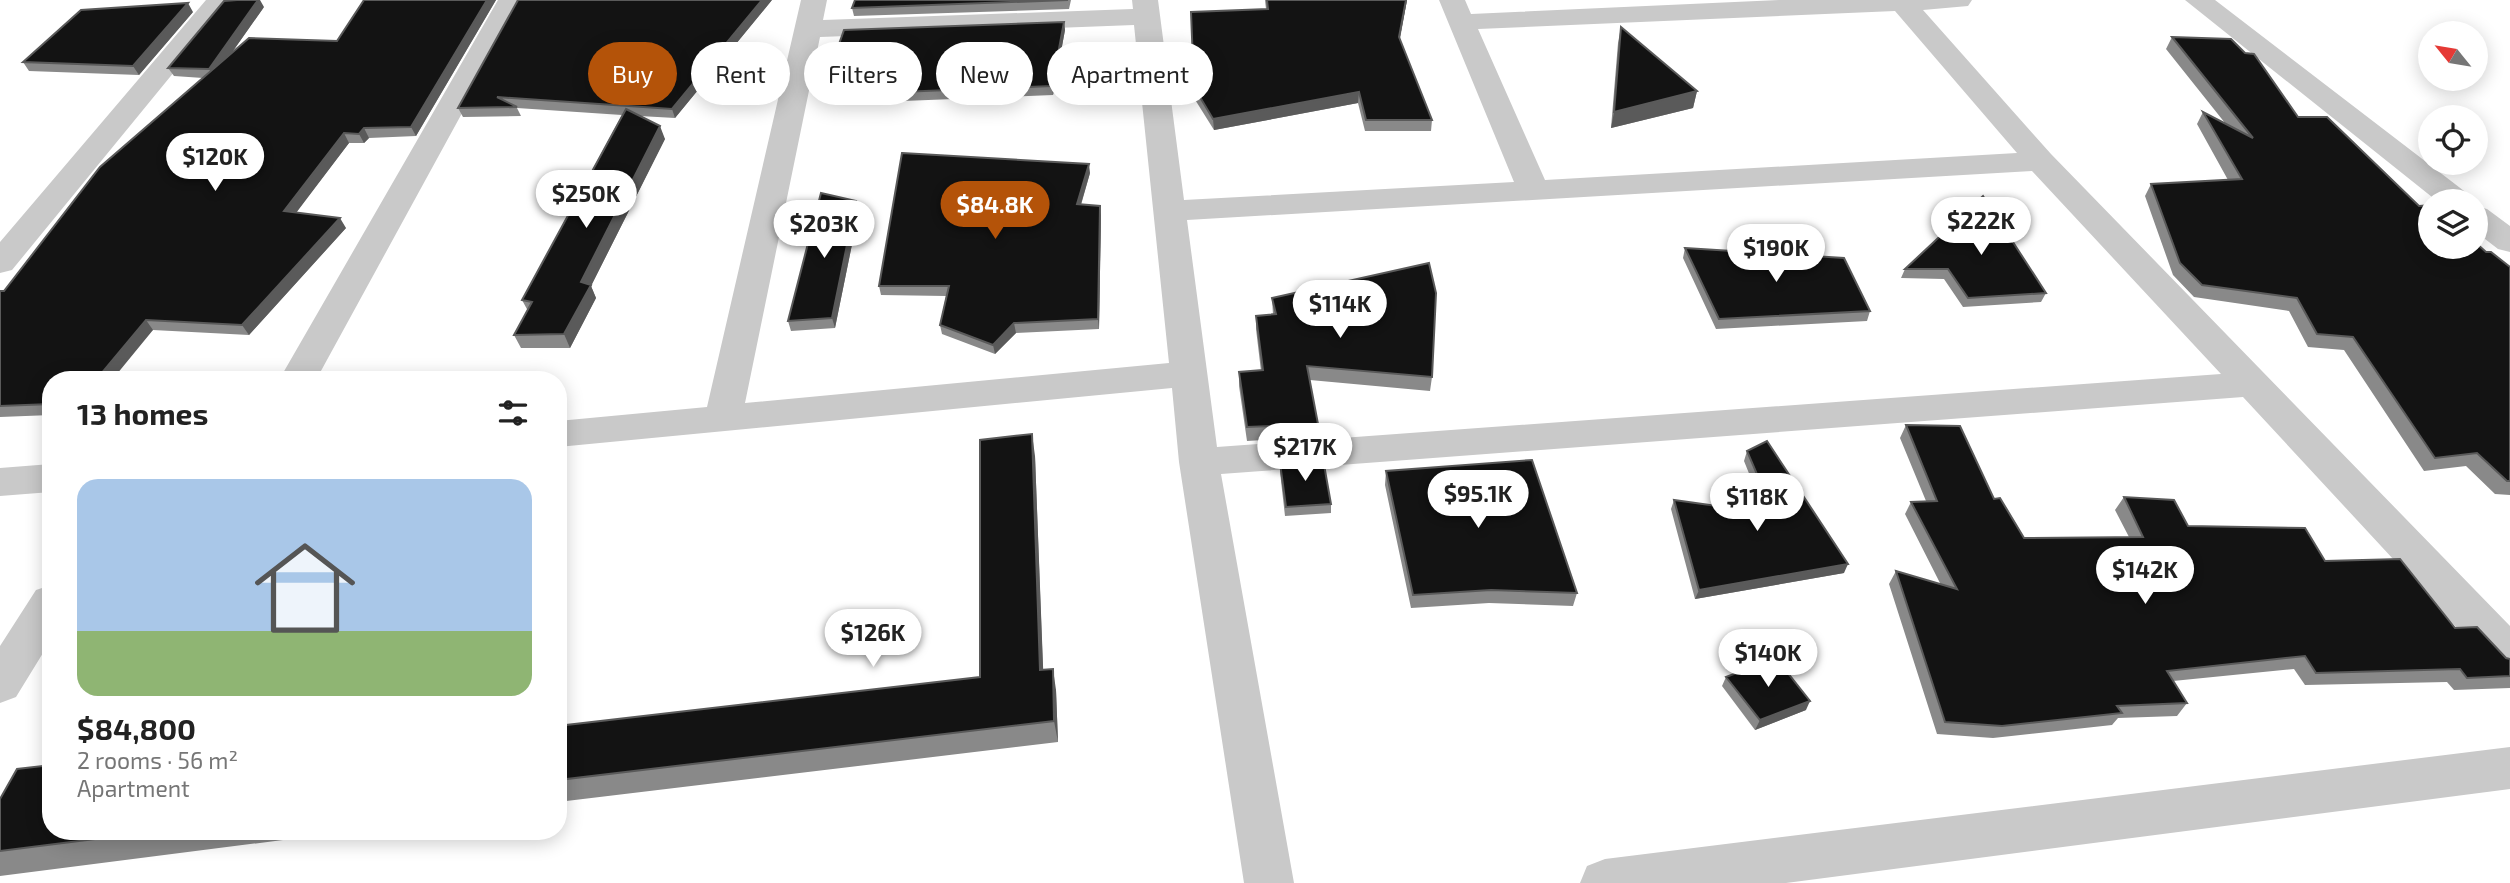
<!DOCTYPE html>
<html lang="en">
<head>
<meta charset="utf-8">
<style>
  :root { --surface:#fff; --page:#f6f6f6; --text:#222; --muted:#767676; --accent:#b45309 }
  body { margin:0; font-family:"Exo 2",sans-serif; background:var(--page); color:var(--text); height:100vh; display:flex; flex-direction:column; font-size:26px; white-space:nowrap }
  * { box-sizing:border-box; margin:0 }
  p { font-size:23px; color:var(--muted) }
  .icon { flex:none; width:38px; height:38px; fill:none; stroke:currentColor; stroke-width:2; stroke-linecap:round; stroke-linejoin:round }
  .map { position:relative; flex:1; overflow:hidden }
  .panel { position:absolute; left:42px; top:371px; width:525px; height:469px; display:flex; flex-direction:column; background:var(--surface); border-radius:28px; box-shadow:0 4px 18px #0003 }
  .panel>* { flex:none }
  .top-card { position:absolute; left:588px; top:42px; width:665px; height:63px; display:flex; gap:14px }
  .needle { width:46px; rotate:300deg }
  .tools { position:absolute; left:2418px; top:21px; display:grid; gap:14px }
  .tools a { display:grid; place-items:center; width:70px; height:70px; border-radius:50%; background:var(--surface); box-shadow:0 4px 18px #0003; font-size:35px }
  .price { position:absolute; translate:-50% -60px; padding:0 16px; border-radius:24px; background:#fff; color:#222; font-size:23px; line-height:46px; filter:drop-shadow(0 2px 4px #0008) }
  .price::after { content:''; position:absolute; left:50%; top:42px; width:21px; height:16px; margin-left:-10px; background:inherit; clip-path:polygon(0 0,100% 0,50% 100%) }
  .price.selected { background:var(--accent); color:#fff }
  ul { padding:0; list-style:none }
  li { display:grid; align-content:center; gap:14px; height:371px; padding:0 35px }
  li span { display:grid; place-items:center; height:217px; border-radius:21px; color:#555 }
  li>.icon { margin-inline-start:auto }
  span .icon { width:126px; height:126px; fill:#fffc; stroke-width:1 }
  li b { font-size:30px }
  h2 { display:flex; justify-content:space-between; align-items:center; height:84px; padding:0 35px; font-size:30px }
  .tag { padding:0 24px; border-radius:32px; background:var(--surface); box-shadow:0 4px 18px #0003; font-size:24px; line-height:63px }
  .tag.selected { background:var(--accent); color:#fff }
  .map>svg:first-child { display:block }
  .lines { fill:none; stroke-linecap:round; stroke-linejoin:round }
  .minor { fill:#c9c9c9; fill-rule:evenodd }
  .wall { fill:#898989 }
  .shaded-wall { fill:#5a5a5a }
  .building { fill:#131313; stroke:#5a5a5a; stroke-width:2 }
</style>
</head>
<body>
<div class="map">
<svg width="2510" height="883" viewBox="0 0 2510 883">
  <rect width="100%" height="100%" fill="#fff"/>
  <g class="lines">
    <path class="minor" d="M206,0H233L12,270L0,273V242Z
      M498,0H524L316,380H279Z
      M801,0H827L823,20L1133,9L1132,0H1158L1184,200L1514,182L1439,0H1465L1471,14L1779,0H1972L1968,6L1923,10L2051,154L2510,626V673L2494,668L2243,397L1221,474L1294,883H1244L1179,462L1172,388L558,447V421L707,407ZM1895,11L2017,153L1545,180L1478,29ZM1134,25L1169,363L745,403L820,37ZM2032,171L2221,374L1217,447L1187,220Z
      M2185,0H2215L2468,194L2473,201H2437Z
      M2476,206L2487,209L2510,226V252L2498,249L2476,232Z
      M51,464V492L0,496V468Z
      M51,585V640L16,697L0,703V646L36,590Z
      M2510,747V789L1786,883H1580L1587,866L1605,859Z"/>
  </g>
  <path class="wall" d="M364,0H496L416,136L369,138L364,143H349L296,212L346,228L249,335L153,330L51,380V415L0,417V291H4L203,78L174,76L168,68L264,7L233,51L337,41Z
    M772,0L675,118L640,116L665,139L591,286L596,298L570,348H521L514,335L528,311L522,300L622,115L517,108L521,116L463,117L458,108Z
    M855,0H1071L1069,9L854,16L852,8Z
    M1265,0H1407L1400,39L1432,120L1431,131H1365L1358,103L1214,130L1194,98L1191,12L1266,9Z
    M193,12L139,75L29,71L23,62Z
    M1064,22L1065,30L1053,95L877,102L875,93L877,85L848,87L846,78L847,72L834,73L832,64Z
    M1621,27L1697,91L1693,108L1611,128L1618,43Z
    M2172,37L2298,117L2419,206L2486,252L2510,267V495L2495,494L2466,466L2424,471L2344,350L2308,347L2289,311L2194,297L2173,275L2145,196L2151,184L2228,180L2197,124L2203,112L2225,123L2166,49Z
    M1090,173L1081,205L1101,215L1099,329L1016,333L995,354L942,334L940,325L946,296L881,295L879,286Z
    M1983,196L2046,293L2041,302L1963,307L1944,279L1901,278L1905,269Z
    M859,210L835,328L791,331L788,321Z
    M1685,248L1870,311L1867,321L1716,329L1683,258Z
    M1272,298L1432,377L1430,391L1310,380L1318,424L1317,437L1247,441L1239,386V372L1261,371L1256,329V316L1273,315Z
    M1906,425L1994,499L2024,538L2129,537L2115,510L2124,497L2188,526L2325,561L2455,628L2506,658L2510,659V688L2454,690L2447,682L2305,685L2294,669L2173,681L2187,703L2177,716L2118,718L2112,725L1993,738L1937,734L1889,584L1896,571L1941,585L1905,514L1911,502L1926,501L1900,438Z
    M1747,451L1844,573L1695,599L1671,509L1674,500L1765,513L1744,461Z
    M1035,456L1043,670L1056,690L1058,742L558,802V726L980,677Z
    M1280,463L1331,504V513L1285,516L1280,472Z
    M1386,471L1577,593L1573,606L1489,603L1411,608L1385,485Z
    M1726,677L1806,710L1755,730L1722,686Z
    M0,799L51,831H308L306,837L0,876Z"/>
  <path class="shaded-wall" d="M258,0H260L264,7L214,78L209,69Z
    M487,0H496L416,136L411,127Z
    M762,0H772L675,118L672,109Z
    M1406,0H1407L1398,47L1399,37Z
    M188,3L193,12L139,75L133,66Z
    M1064,22L1065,30L1053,95L1052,86Z
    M1697,91L1693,108L1611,128L1614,112Z
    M1359,92L1358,103L1214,130L1213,119Z
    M660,126L665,139L591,286L596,298L570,348L564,334L581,282Z
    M364,128L369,138L364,143L359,134Z
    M344,133L349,143L290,221L284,211Z
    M1089,164L1090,173L1078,214L1077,204Z
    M856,201L859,210L835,328L832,318Z
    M1100,206L1101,215L1099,329L1098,319Z
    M340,218L346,228L249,335L242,325Z
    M146,320L153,330L112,380H96Z
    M1014,323L1016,333L995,354L993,345Z
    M1032,434L1035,456L1044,691L1040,670Z
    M1848,564L1844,573L1695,599L1699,590Z
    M1053,669L1056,690L1058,742L1054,721Z
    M1810,701L1806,710L1755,730L1760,720Z
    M300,831H308L306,837Z"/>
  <path class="building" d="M237,0H258L209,69L168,68L224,1Z
    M364,0H487L411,127L364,128L359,134L344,133L284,211L340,218L242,325L146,320L96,380H51V404L0,406V291H4L100,167L249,38L337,41Z
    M518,0H762L672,109L497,97L517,107L458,108Z
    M855,0H1068L852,8Z
    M1267,0H1406L1399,37L1432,120H1366L1359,92L1213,119L1194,87L1191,12L1268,9Z
    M188,3L133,66L23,62L81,10Z
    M1064,22L1052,86L875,93L879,76L846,78L849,63L832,64L844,30Z
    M1621,27L1697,91L1614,112Z
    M2172,37L2231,39L2245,53L2254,54L2298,117H2327L2419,206L2431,205V247H2476V243L2486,252H2491L2510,267V481H2507L2477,453L2435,458L2353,337L2317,334L2297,298L2202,285L2180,263L2151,184L2242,179L2203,112L2253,138Z
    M626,109L660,126L581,282L591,285L564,334L514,335L532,302L522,300Z
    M902,153L1089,164L1077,204L1100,206L1098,319L1014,323L993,345L940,325L949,286H879Z
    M821,193L856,201L832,318L788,321Z
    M1983,196L2046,293L1968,298L1948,269H1905Z
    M1685,248L1844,258L1870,311L1719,319Z
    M1429,263L1436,293L1432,377L1307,366L1318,424L1247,427L1239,372L1263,370L1256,316L1276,314L1272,298Z
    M1906,425L1960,426L1994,499L2000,498L2024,538L2143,537L2124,497L2174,500L2188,526L2305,528L2325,561L2400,559L2455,628L2477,627L2506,658L2510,659V676L2467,678L2460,669L2316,673L2305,656L2167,671L2187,703L2117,706L2122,713L2002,726L1945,722L1896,571L1957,589L1911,502L1937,501Z
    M1032,434L1040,670L1053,669L1054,721L558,780V726L980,677V440Z
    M1767,441L1848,564L1699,590L1674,500L1774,514L1747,451Z
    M1323,459L1331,504L1286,507L1280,463Z
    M1532,460L1577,593L1491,590L1413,595L1386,471Z
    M1776,658L1810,701L1760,720L1726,677Z
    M51,765V831H158L0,851V799L17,769Z"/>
</svg>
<div class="tools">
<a><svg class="needle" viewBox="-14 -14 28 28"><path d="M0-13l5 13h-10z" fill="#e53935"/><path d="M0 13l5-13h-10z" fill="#767676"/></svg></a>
<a><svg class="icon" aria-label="locate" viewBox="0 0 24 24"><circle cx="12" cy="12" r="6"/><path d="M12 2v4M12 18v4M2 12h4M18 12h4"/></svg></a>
<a><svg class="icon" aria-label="layers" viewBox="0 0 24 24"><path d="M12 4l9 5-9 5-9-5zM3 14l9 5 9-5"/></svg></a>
</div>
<b class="price" style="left:215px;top:193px">$120K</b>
<b class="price" style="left:586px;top:230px">$250K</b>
<b class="price selected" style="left:995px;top:241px">$84.8K</b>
<b class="price" style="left:1981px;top:257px">$222K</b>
<b class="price" style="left:824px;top:260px">$203K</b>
<b class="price" style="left:1776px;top:284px">$190K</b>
<b class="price" style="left:1340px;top:340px">$114K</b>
<b class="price" style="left:1305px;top:483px">$217K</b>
<b class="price" style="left:1478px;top:530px">$95.1K</b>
<b class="price" style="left:1757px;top:533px">$118K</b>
<b class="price" style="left:2145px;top:606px">$142K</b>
<b class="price" style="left:873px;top:669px">$126K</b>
<b class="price" style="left:1768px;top:689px">$140K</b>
<div class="top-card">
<a class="tag selected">Buy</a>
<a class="tag">Rent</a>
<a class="tag">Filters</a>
<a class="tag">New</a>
<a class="tag">Apartment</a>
</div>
<section class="panel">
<h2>13 homes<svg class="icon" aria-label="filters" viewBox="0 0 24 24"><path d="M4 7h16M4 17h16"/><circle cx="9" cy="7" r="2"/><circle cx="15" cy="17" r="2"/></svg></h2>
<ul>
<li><span style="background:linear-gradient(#a9c7e8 70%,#8fb573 0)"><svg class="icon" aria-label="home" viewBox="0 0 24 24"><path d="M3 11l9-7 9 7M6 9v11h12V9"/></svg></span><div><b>$84,800</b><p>2 rooms · 56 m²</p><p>Apartment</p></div></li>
</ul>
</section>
</div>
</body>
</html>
